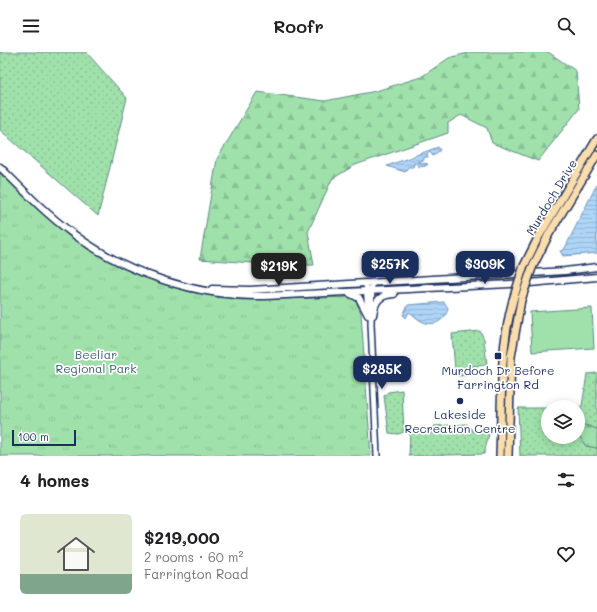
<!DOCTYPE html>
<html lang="en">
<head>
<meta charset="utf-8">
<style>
  :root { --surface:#fff; --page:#f6f6f6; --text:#202124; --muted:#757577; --accent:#1b2f5e }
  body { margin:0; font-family:Mali,sans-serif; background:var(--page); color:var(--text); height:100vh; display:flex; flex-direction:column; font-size:15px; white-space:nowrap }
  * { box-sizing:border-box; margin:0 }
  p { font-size:13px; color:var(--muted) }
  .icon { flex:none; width:22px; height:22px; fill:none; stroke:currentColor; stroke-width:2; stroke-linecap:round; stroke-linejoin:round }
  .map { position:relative; height:404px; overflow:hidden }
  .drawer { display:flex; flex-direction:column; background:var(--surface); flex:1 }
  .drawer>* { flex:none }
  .fabs { position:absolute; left:541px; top:348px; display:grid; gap:8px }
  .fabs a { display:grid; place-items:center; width:44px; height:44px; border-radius:50%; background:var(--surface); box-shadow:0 2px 10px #0003; font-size:20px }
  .scale { position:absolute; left:12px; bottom:10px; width:64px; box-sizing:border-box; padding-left:4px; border:2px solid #1b2f5e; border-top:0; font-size:11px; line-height:14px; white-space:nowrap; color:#1b2f5e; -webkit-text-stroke:3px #fff; paint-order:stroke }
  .price { position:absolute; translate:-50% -34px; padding:0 9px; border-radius:8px; background:var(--accent); color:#fff; font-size:13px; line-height:26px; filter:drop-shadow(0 1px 2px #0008) }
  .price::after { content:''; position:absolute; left:50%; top:24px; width:12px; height:9px; margin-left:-6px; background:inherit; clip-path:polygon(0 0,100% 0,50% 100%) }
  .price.selected { background:#222; color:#fff }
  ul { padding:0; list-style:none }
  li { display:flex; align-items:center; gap:12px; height:100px; padding:0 20px }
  li span { display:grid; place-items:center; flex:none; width:112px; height:80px; border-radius:6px; color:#555 }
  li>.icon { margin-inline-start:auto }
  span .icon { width:48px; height:48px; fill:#fffc; stroke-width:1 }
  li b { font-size:17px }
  h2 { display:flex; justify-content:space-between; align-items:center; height:48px; padding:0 20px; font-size:17px }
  header { display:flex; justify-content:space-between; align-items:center; height:52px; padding:0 20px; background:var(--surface); font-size:18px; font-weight:600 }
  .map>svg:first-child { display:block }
  .grass { fill:url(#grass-dots); stroke:#5e8884 }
  .forest { fill:url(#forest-firs); stroke:#5e8884 }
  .park { fill:url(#park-tufts); stroke:#5e8884 }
  .pitch { fill:#a0e1ab; stroke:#5e8884 }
  .water { fill:url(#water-rules); stroke:#7393ba }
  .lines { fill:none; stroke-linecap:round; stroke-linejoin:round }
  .tertiary-casing { stroke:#1b2f5e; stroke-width:8 }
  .secondary-casing { stroke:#1b2f5e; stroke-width:9 }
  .primary-casing { stroke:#1b2f5e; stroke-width:10 }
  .tertiary { stroke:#fff; stroke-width:5 }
  .secondary { stroke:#fff; stroke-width:6 }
  .primary { stroke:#faddab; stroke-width:7 }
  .primary-bridge-casing { stroke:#1b2f5e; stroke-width:10; stroke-linecap:butt }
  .primary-bridge { stroke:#faddab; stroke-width:7 }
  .poi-dot { fill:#1b2f5e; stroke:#fff; stroke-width:1.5 }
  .labels { text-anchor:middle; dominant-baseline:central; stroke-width:3.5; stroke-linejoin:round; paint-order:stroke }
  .street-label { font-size:12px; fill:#1b2f5e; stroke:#fff }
  .park-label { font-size:12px; fill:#3c5c71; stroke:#fff }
  .poi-label { font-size:12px; fill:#1b2f5e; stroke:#fff }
</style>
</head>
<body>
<header><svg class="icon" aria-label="menu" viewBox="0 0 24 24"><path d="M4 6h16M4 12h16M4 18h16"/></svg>Roofr<svg class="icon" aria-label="search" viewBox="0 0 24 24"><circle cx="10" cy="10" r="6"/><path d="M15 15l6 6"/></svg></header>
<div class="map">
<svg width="597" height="404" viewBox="0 0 597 404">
  <defs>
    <pattern id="grass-dots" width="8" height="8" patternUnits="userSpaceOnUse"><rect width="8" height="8" fill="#a0e1ab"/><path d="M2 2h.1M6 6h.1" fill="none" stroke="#89c196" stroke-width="1.8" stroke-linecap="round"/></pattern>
    <pattern id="forest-firs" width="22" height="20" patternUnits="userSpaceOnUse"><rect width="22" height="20" fill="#a0e1ab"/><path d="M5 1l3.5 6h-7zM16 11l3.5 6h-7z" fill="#89c196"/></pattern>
    <pattern id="park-tufts" width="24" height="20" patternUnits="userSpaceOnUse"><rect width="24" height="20" fill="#a0e1ab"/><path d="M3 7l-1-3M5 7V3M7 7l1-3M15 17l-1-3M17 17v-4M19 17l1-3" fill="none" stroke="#89c196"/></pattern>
    <pattern id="water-rules" width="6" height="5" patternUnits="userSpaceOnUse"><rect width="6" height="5" fill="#add5f7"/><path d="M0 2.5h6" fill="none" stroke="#94b7d6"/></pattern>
  </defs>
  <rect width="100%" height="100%" fill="#fff"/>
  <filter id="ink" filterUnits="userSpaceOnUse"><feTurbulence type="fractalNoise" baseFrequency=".025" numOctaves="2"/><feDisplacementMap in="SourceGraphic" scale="8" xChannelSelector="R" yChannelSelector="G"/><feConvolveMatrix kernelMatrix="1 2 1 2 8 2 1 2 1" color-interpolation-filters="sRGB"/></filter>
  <g filter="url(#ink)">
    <path class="grass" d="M0,0H86L127,46L98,164L0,78Z
      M480,279L484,287L487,313L472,314V323L458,324L455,318L452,282Z
      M597,321V377L578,371V355L582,354L587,322Z
      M402,338L404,380L398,382L389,381L384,344L388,340Z
      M518,356H548V385H578V382L586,394L597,396V404H520Z
      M467,372L474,380L489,382L484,402L409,404L410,381L434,380V374Z"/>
    <path class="forest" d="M471,0H548L576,19L579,57L538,109L492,91L487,76L461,63L448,71V81L355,113L332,127L308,180L314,213H279L200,207L217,107L257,40L325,49L376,39L421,25L449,6Z
      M578,371L597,377V396L586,394L578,382Z"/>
    <path class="park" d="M0,120L70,185L131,220L191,240L242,248L354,245L361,261L371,404H0Z"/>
    <path class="pitch" d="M592,256L594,296L532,300L530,260Z"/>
    <path class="water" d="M438,95L440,98L433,104L430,100L427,102L428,105H424V108L417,110L428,112L426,114L419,115L415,110L413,115H408L405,120L387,114Z
      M597,132V201L563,204L560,199L564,198Z
      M444,250L448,256C446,268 435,275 423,270C418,268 414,263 409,260L406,266L403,263L408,253Z"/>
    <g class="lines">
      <g class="tertiary-casing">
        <path id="tertiary" d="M372,230L371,272L377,404
          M366,231L368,263"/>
      </g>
      <g class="secondary-casing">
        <path id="secondary" d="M0,115C23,138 46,162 72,181C127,222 197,245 265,244L530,231L597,225
          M212,237L250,238L565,219L597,215
          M349,241L359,246L368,263
          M373,263C375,249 379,243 394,242"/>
      </g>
      <g class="primary-casing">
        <path id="primary" d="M523,216L538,186L597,87
          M532,216L549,182L597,103
          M500,404C502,352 499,299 513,248
          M508,404L511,305L521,248"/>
      </g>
      <use href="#tertiary" class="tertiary"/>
      <use href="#secondary" class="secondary"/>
      <use href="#primary" class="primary"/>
      <g class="primary-bridge-casing">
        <path id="primary-bridge" d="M513,248L523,216
          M521,248L532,216"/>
      </g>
      <use href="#primary-bridge" class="primary-bridge"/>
    </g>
  </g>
  <g class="poi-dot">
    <rect x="494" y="300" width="8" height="8" rx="2"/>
    <circle cx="460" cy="349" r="4"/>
  </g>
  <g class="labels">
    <g class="street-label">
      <text transform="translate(551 145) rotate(-59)">Murdoch Drive</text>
    </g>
    <g class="park-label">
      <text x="96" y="302">Beeliar<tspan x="96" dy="14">Regional Park</tspan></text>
    </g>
    <g class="poi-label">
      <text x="498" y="318">Murdoch Dr Before<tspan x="498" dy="14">Farrington Rd</tspan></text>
      <text x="460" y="362">Lakeside<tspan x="460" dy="14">Recreation Centre</tspan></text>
    </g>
  </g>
</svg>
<div class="fabs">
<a><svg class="icon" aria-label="layers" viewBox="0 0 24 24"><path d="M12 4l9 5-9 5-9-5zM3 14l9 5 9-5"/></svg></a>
</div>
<div class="scale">100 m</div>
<b class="price" style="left:390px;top:233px">$257K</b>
<b class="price" style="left:485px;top:233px">$309K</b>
<b class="price selected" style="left:279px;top:235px">$219K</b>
<b class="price" style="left:382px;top:338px">$285K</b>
</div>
<section class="drawer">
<h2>4 homes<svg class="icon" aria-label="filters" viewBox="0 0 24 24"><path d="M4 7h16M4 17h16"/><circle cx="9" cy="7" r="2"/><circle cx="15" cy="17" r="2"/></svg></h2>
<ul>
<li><span style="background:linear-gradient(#dfe7d0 75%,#7fa58c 0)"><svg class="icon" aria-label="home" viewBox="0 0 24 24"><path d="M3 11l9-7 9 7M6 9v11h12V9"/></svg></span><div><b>$219,000</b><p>2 rooms · 60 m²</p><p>Farrington Road</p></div><svg class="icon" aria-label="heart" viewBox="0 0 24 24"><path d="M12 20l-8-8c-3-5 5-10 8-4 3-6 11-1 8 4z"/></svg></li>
</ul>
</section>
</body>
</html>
